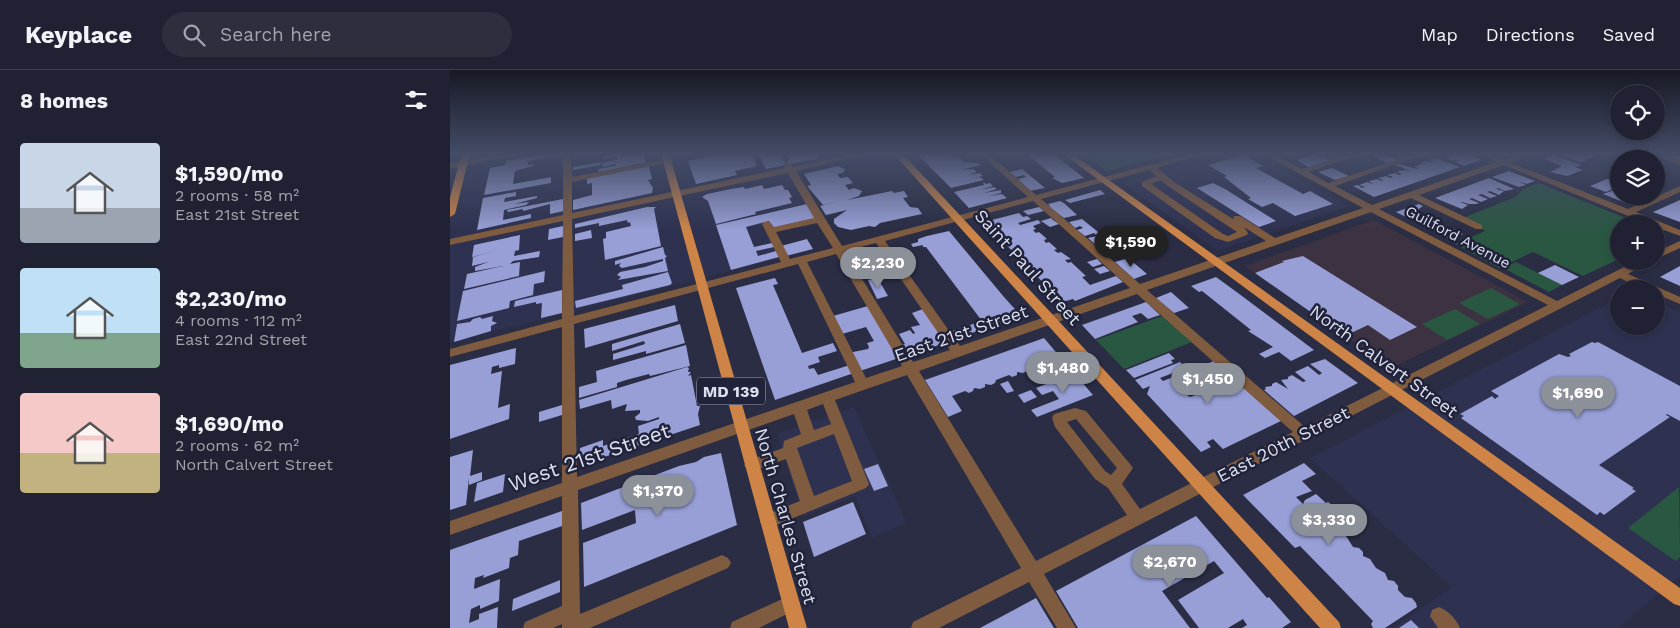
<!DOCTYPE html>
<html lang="en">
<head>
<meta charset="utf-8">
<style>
  :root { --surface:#202233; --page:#2d2f3f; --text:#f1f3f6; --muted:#a2a4ac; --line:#3d3f4e; --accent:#8c9099 }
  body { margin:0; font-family:"Work Sans",sans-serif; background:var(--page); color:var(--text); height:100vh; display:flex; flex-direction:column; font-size:19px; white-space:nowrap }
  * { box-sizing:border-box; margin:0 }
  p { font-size:16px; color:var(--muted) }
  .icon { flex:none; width:28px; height:28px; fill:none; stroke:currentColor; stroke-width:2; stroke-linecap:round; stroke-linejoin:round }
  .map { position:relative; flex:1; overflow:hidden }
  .details { display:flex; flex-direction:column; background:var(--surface); width:450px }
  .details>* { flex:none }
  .fabs { position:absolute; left:1160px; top:15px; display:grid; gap:10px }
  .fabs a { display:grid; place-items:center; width:55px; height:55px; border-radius:50%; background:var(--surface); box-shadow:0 2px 8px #0003,0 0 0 1px var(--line); font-size:25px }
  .price { position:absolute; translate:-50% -42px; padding:0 11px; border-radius:18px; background:var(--accent); color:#fff; font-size:16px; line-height:32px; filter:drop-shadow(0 1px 2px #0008) }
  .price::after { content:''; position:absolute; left:50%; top:30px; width:15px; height:11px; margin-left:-8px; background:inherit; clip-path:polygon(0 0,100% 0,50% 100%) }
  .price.current { background:#222; color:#fff }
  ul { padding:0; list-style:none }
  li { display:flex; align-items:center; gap:15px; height:125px; padding:0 20px }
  li span { display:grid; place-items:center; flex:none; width:140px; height:100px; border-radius:5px; color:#555 }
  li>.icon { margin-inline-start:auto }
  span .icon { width:60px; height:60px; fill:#fffc; stroke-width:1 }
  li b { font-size:21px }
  h2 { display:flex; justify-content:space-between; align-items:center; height:60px; padding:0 20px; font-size:21px }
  header { display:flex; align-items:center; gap:30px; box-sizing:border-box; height:70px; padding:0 25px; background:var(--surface); border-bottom:1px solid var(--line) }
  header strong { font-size:24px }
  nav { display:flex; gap:28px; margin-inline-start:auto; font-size:18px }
  .search { width:350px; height:45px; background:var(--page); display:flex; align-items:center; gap:12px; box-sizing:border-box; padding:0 18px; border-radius:28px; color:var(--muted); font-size:19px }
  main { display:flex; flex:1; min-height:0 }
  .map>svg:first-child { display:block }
  .built { fill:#2e3250 }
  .education { fill:#3d3241 }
  .green { fill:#2a5742 }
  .building { fill:#979fd6 }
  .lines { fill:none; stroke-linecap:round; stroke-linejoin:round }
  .minor { fill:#7f5b3f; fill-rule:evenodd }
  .major { fill:#cd8446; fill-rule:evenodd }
  .labels { text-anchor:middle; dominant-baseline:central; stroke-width:5; stroke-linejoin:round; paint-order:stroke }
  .far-street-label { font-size:15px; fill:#dcdfee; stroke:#20233a }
  .shield { fill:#20233a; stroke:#a4a7b8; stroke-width:1 }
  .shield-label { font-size:16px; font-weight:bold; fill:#dcdfee }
  .street-label { font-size:18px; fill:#dcdfee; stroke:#20233a }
  .near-street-label { font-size:21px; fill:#dcdfee; stroke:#20233a }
</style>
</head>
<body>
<header>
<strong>Keyplace</strong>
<div class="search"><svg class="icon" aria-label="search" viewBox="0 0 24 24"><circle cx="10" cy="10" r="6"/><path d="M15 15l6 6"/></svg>Search here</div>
<nav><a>Map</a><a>Directions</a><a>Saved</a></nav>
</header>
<main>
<section class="details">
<h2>8 homes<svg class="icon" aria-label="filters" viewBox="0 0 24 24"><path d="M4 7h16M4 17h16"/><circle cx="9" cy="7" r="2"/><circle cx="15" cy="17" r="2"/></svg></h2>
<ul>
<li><span style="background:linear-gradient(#c9d6e8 65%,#9aa5b1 0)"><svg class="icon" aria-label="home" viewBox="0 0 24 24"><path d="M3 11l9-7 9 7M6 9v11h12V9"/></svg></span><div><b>$1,590/mo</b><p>2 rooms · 58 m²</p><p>East 21st Street</p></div></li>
<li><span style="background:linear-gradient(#bfe0f5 65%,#7fa58c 0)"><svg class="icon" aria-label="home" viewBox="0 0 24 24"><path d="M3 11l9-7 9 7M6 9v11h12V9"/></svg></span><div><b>$2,230/mo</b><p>4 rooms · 112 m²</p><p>East 22nd Street</p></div></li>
<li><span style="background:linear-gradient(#f6c9c9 60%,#c2b280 0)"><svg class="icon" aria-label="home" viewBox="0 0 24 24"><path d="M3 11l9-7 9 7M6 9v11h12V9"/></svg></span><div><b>$1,690/mo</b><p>2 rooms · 62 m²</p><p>North Calvert Street</p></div></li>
</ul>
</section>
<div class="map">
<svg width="1230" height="558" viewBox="0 0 1230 558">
  <rect width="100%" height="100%" fill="#2a2d44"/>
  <path class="built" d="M0,83H432L434,86L344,105L364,137L320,162L333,187L0,273Z
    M781,83H800L899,136L768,181L671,112Z
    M1169,228V256H1206V231L1230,242V506L1168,558H943L1002,517L860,388Z
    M404,337L457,453L422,468L405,426L353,447L327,364Z"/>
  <path class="education" d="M924,150L1078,232L941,298L795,196Z"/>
  <path class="green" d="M631,83H711L715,86L657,101Z
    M1088,113L1191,154H1169V189L1133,206L1083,182L1049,198L1005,174L1035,161L1013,148L1065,127L1073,119Z
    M1066,192L1112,215L1099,222L1053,198Z
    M1041,218L1070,234L1038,249L1009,233Z
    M1005,239L1030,254L997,270L972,254Z
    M712,246L742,272L674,299L646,270Z
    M1229,417L1230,487L1226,491L1178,458Z"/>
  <path class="building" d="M102,83H113V85L78,91V95L83,94V96L61,102L65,101L63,114L101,107V113L34,125L40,98L55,95L56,91Z
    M166,83H193L196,92L149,102L148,99L166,96V94L153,97L152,93L167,90V87L153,89V87Z
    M260,83H301L307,96L285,101L287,105L246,114L238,91L261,86Z
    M308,83H329L334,92L340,90L336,83H367L370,88L316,99Z
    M466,83H499L495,86L507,84V86L500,87H510L514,92L528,93L531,95L511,100L523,99L527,102L518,105L530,103L533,106L522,108L530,107L534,110L501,118Z
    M575,83H602L634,108L612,113L602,108L605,107Z
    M931,83L947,90L937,93L922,86Z
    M993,83H1014L1031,90L1014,96L1005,92L1010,90H1002L996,88L1001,86Z
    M1110,83H1137L1145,87L1139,89L1132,88L1137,90L1131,92L1107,84Z
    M1206,83H1230V92Z
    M866,84L870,86L863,88L874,87L881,92L858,97L846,90Z
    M794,85L813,96L806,98L853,124L860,121L883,134L845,146L823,133L812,137L798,129L801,128L774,107L777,106L758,95Z
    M1104,85L1131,95L1125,97L1133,100L1117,106L1100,102L1112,96L1094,89Z
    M985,88L1010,97L924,127L903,116L908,115L912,118L915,117L909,115L917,112L923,114L919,111L927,109L932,111L933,110L928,108L936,106L941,108L943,107L937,105L945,103L949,105L952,104L946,102L954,100L961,101L945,95L949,94L967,99L969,98L964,97L971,94L978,96L971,93L977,91L986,93L979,90Z
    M151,92V95L123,100V97Z
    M199,96L202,109L198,110L203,118L202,123L123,140V130L142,125V113L137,114V108Z
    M388,96L395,99L393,103L387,104L390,108L398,107L403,113L395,115L399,120L404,118L412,121L409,126L397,130L442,121L444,123L454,121L458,127L453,128L460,137L468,138L472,144L430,153L425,157L419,156L401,160L388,157L384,153V149L397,140L376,145L370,136L386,132L373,135L357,116L361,115L354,104Z
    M882,98L899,106L885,110L868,102Z
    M572,99L595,118L579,121L568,109L576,107L574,105L566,107L560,102Z
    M1059,101L1085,111L1077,114L1067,111L1076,115L1069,117L1042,107Z
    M1039,108L1064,119L1055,121L1048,118L1046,119L1054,121L1049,125L1040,121L1037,122L1047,126L1040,128L1032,124L1028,125L1038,129L1031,132L1022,128L1019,129L1029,133L1026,134H1019L1012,132H1010L1018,135L1012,139L985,128Z
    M1157,109L1169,114V116L1156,122L1140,116Z
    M533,112L536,114L540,113L543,116L530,120L544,117L547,119L534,123L551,120V123L539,126L552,124L557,128L519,138L504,122L534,115Z
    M763,113L775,119L826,151L809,157L747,118Z
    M312,115L314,119L332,115L335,120H338L342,127L339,128L342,133L305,142L306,144L266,154L258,131L252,127L257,124L281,119L294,117L295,119Z
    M1167,119L1169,126H1188L1195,129L1181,135L1153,124Z
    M650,120L655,124L620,133L615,130Z
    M66,122V126L55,128L54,132L87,126V128L64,134L79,132L76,135L54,140L53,150L81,144V148L27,160L33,128Z
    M113,129L114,141L100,144V134L73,141V139L58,142L57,140Z
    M1230,130V152L1203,142Z
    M610,131L614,133L627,145L614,148L598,136H600L598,134Z
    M357,134L366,149L323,159L319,151L296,157L304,177L322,173L324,177L306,181L308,186L326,181L329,187L281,200L266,155Z
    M969,134L973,136L966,141L1013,164L1000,169L946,142Z
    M197,137H206L204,139L211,176L155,190L153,169L156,168V162L181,156L180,152L178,153L177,150L149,156V153L125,158V154Z
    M589,137L594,141L578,145L573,141Z
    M569,143L573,147L577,146L581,149L568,153L570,155L588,150L591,153L583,156L586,159L583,160L586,163L589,162L597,169L594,170L596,173L599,172L607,179L604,180L608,183L611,182L621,189L615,190L618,193L621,192L636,206L632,207L640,215L666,206L673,212L625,231L623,229L612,232L534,152Z
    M601,148L603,150L609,154L600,157L591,151Z
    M632,149L653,166L670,181L657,185L653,181L662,178L657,174L648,177L638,168L647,166L644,163L635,166L627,160L633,158L630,156L625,158L619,152Z
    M113,156V167L98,170L99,159Z
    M141,160L142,168L125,171V164Z
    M499,161L554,227L572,247L553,255L552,253L501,270L496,263L532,251L476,177H473V175L463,177L461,174L468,172V169L477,166Z
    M70,165L69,180L65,181L64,186L90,181L89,187L63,191L60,194L70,192L69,206L14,219L17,204L53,196L25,201V197L38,192L22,196L23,187L49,180L22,187L24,175Z
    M357,169L363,179L336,186L331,176Z
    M213,177L215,185L217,186L215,188L218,201L168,210L171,207L167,205L170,202L195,197L213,191V189L172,198L169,196L171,193L165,195V191Z
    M431,179L442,195L432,198L427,194L435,204L426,207L423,202L413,205L401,187Z
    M853,186L967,257L940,270L918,255L895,266L805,203L834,192L832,191Z
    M678,188L697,204L684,209L665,192Z
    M647,189L652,194L643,197L637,192Z
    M1105,195L1129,207L1112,215L1088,203Z
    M654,196L660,201L650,204L644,199Z
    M1230,196V216L1210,207L1219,202Z
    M95,201L94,212L84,214L83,225L60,231L59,238L7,251L13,221Z
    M218,202L222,213L220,215L126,238L125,231L173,219L172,215Z
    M766,207L788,223L864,280L841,291L829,282L815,288L809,284L823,277L798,261L801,260L752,221L749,222L741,216Z
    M325,208L328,214L323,215L352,283L383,273L387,281L368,287L370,292L358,296L359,299L364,298L368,305L400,295L404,303L325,330L286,218Z
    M426,208L430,212L438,226L427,229L418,210Z
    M112,220V243L91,248L92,233L86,234V232L64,237L65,231Z
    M721,222L739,238L724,243L706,228Z
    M696,232L710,245L698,249L691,243L682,246L688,252L645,269L632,255Z
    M225,235L228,251L135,278L134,259Z
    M418,236L449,288L410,301L402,284L403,282L418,279L419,277L417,273L424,271L416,257L392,264L383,246Z
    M473,239L497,272L461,285L458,278H454L452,275L455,274L449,264L460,260L463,264L465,263L461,257L470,255L462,243Z
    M43,246L42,251L47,253L41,256V261L4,272L7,254L20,252L23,249L30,247L32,249Z
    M230,254L235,273L196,284V281L163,290V284L195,274L194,271L162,281V274Z
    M594,268L621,300L610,304L604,296L606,295L602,290L594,295L589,294V297L577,298V301L573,303L567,302V305L562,307L559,305L546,310L545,313L541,315L535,314V317L530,319L524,318L523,321L519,323L515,321L502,326L512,341L498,347L475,310Z
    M1142,272L1145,273L1148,272L1230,316V351L1217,344L1216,345L1220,347L1149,395L1184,418L1182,419L1186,421L1154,445L1150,442L1147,445L1011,348L1014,346L1010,344L1042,326L1045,329L1049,326L1041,321L1109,284L1118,287L1121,286L1119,284Z
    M236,275L240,296L200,306L199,304L176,310L167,313V317L129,328V317L147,312L146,301Z
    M66,278L65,294L49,298V295L42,297L41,304L52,301L48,338L60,334L59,349L0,369V295Z
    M719,283L725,289L721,290L723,293L684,308L676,300Z
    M875,289L908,313L844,346L814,320L816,319L815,317L822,316V314L826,312L838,319L831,310L838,309V307L842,305L853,312L856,311L845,302L858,296L869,305L872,303L860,294Z
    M764,291L781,306L737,325L740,327L785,310L831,351L773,379L763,369L757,372L761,377L751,382L697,324L700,316L693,319L685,310L730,292L736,298L710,308L713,311Z
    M237,297L239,298L238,302H241L238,306L241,305L247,336H250L248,344L250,355L130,395V378L153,370V376L189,364L188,356L209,349V347L198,351L186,350L185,347L190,343V340L175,341L177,334L162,339L161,330L130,339L129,330Z
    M624,303L643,325L587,347L581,340L609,329L603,321L592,325L586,318Z
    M558,311L564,321L557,323L550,314Z
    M581,320L587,327L574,333L568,325Z
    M112,335V345L89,352V342Z
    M23,380L20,406L32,402V410L19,415V408L16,435L0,440V387Z
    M271,383L287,455L134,517L133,473L186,453L185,440L132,460L131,433L229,396L246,392L254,387Z
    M854,393L866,404L852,411L862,421L846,427L853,434L855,430L866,424L876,433L878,432L888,440L870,451L873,453L877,451L880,454H884L889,459V463L896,466L903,477L909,478L913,482V486L920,489L926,498L935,503L938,510L944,511L948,516V520L955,527L962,528L966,533L967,537L935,558H923L921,554L923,551L891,518L850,476L845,478L793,425Z
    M428,394L438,416L424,421L414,399Z
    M55,404L53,422L24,432L27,413Z
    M403,432L416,464L364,487L353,452Z
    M112,441V456L69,471L68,485L60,488L59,498L33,508L34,505L25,508L24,519L50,509L49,531L30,539V535L21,539L19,553L29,549V544L48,537L47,558H0V480Z
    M746,446L817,528L819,527L841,552L832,558H792L797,555L793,549L778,558H749L728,530L774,503L764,491L712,521L740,558H628L606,521Z
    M110,510V522L62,541L63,529Z
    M586,528L604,558H530Z
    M961,550L969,558H949Z"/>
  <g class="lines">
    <path class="minor" d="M58,83H76L0,99V93Z
      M113,83H121L122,107L217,89L221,91L217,93L122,112V143L335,98L333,94L337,91L343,97L407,83H423L346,101L392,176L578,127L529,83H538L586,125L744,83H758L707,98L724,112L783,149L784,146H790L825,168L913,138L811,83H821L852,99L903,83H916L859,102L878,113L966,83H978L885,116L922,135L1046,92L1026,83H1038L1054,90L1073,83H1085L1061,93L1178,139L1230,116V122L1186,142L1230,160V166L1206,157V154H1198L1054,95L969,125L1032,155V159H1026L961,128L929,139L1107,231L1186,191H1200L1178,204L1230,227V234L1206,224V219H1193L1170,208L594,504L626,558H607L579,512L489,558H461L463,552L571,498L457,305L385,330L419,414L416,418L324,456L318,458L312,456L310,451L312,446L350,431L336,389L302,401L297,399L294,395L297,391L333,378L334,371L351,364L344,344L128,420L130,544L272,485L278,488L281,493L278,498L140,558H112V554L103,558H73L75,552L112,536V426L0,465V451L112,413V257L0,287V279L112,249L113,151L0,175V169L113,145ZM699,100L706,106L692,112V116L765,168L778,172L797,165L798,163L794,157L816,171L690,214L591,129ZM338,103L364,148L324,157L320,152H314L312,154L331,192L124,246L122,149ZM711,110L718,116L787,162L778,166L773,164L701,114ZM583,131L680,218L510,276L435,171ZM921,142L1098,235L855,357L697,220ZM367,153L383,178L340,189L326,162ZM426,173L500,280L463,292L395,181ZM386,184L452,296L416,308L357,192ZM348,194L405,312L127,407L124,254ZM687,224L843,362L690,439L672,414L683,398L680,394L636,341L625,338L604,344L602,348L605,357L645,409L658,418L677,445L586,491L469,301ZM373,334L381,354L364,360L357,340ZM626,349L667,398L661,405L655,401L617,352ZM384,364L402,411L364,426L347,378Z
      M1198,83H1210L1230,90V96Z
      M1230,171V178L1206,189V182Z
      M341,525L347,527L350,533L347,539L309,558H280L282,552Z
      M989,537C999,541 1006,549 1010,558H988L980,546L982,540Z"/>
    <path class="major" d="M12,83H20L5,144L0,147V127Z
      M211,83H219L357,558H339Z
      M443,83H452L889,552L891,558H870Z
      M612,83H621L1230,518V536L1224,534Z"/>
  </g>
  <linearGradient id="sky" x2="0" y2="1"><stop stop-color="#171925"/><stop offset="0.52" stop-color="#444c67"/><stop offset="1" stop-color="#444c67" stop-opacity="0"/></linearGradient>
  <rect width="1230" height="161" fill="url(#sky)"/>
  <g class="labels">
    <g class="far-street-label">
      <text transform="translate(1008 167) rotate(28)">Guilford Avenue</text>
    </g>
    <rect class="shield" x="247" y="307.5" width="68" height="27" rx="4"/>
    <g class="shield-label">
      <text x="281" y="321">MD 139</text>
    </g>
    <g class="street-label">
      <text transform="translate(578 197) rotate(48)">Saint Paul Street</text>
      <text transform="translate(511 263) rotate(-19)">East 21st Street</text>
      <text transform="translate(934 291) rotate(36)">North Calvert Street</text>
      <text transform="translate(833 374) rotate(-27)">East 20th Street</text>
      <text transform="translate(336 446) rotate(74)">North Charles Street</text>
    </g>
    <g class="near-street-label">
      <text transform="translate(139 387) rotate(-19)">West 21st Street</text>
    </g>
  </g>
</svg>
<div class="fabs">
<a><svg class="icon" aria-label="locate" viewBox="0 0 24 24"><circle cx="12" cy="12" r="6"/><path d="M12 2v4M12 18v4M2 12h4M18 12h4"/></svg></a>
<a><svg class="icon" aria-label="layers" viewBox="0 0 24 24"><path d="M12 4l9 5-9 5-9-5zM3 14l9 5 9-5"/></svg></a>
<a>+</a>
<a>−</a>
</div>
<b class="price current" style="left:681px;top:198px">$1,590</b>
<b class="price" style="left:428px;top:219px">$2,230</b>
<b class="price" style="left:613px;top:324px">$1,480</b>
<b class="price" style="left:758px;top:335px">$1,450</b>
<b class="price" style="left:1128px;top:349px">$1,690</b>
<b class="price" style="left:208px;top:447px">$1,370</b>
<b class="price" style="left:879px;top:476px">$3,330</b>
<b class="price" style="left:720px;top:518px">$2,670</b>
</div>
</main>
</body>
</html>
